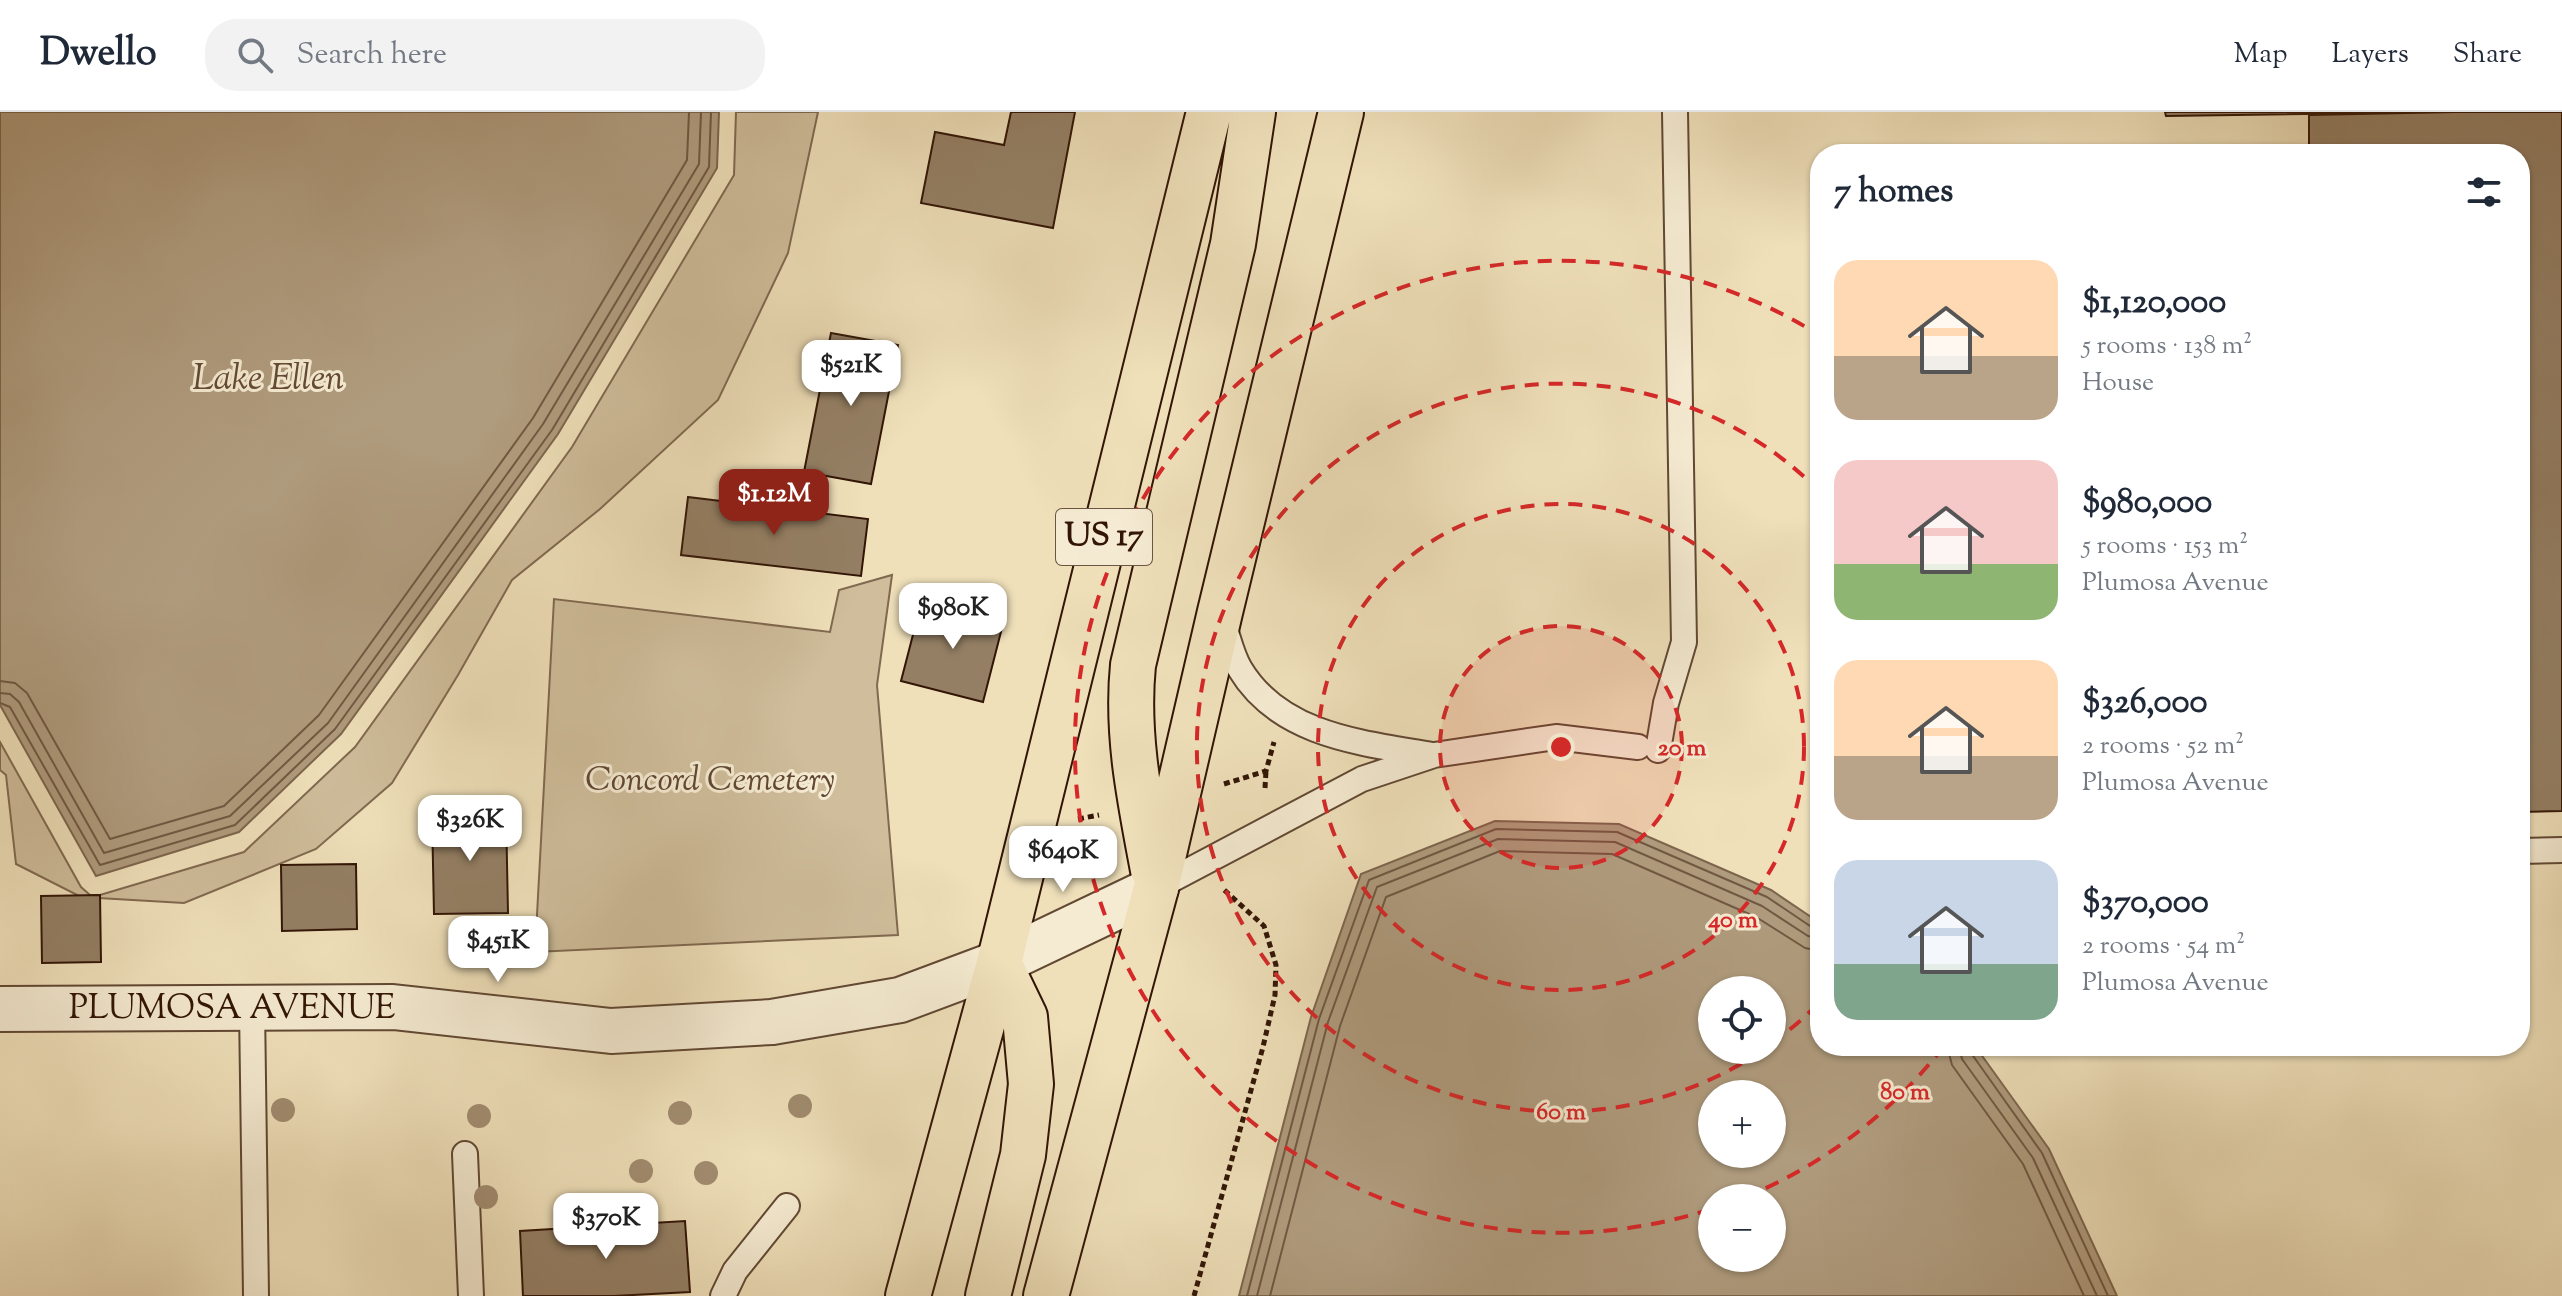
<!DOCTYPE html>
<html lang="en">
<head>
<meta charset="utf-8">
<style>
  :root { --surface:#fff; --page:#f2f2f3; --text:#1f2937; --muted:#747a83; --line:#e0e1e3; --accent:#8f2418 }
  body { margin:0; font-family:"Sorts Mill Goudy",serif; background:var(--page); color:var(--text); height:100vh; display:flex; flex-direction:column; font-size:30px; white-space:nowrap }
  * { box-sizing:border-box; margin:0 }
  p { font-size:26px; color:var(--muted) }
  .icon { flex:none; width:44px; height:44px; fill:none; stroke:currentColor; stroke-width:2; stroke-linecap:round; stroke-linejoin:round }
  .map { position:relative; flex:1; overflow:hidden }
  .drawer { position:absolute; left:1810px; top:32px; width:720px; height:912px; display:flex; flex-direction:column; background:var(--surface); border-radius:32px; box-shadow:0 2px 6px #0004 }
  .drawer>* { flex:none }
  .fabs { position:absolute; left:1698px; top:864px; display:grid; gap:16px }
  .fabs a { display:grid; place-items:center; width:88px; height:88px; border-radius:50%; background:var(--surface); box-shadow:0 2px 6px #0004; font-size:40px }
  .price { position:absolute; translate:-50% -68px; padding:0 18px; border-radius:16px; background:#fff; color:#222; font-size:26px; line-height:52px; filter:drop-shadow(0 2px 4px #0008) }
  .price::after { content:''; position:absolute; left:50%; top:48px; width:24px; height:18px; margin-left:-12px; background:inherit; clip-path:polygon(0 0,100% 0,50% 100%) }
  .price.on { background:var(--accent); color:#fff }
  ul { padding:0; list-style:none }
  li { display:flex; align-items:center; gap:24px; height:200px; padding:0 24px }
  li span { display:grid; place-items:center; flex:none; width:224px; height:160px; border-radius:24px; color:#555 }
  li>.icon { margin-inline-start:auto }
  span .icon { width:96px; height:96px; fill:#fffc; stroke-width:1 }
  li b { font-size:34px }
  h2 { display:flex; justify-content:space-between; align-items:center; height:96px; padding:0 24px; font-size:34px }
  header { display:flex; align-items:center; gap:48px; box-sizing:border-box; height:112px; padding:0 40px; background:var(--surface); border-bottom:2px solid var(--line) }
  header strong { font-size:38px }
  nav { display:flex; gap:44px; margin-inline-start:auto; font-size:28px }
  .search { width:560px; height:72px; background:var(--page); display:flex; align-items:center; gap:20px; box-sizing:border-box; padding:0 28px; border-radius:32px; color:var(--muted); font-size:30px }
  .map>svg:first-child { display:block }
  .green { fill:#cfbd9b; stroke:#806950; stroke-width:2 }
  .water { fill:#af9b7d; stroke:#7d654d; stroke-width:2; fill-rule:evenodd }
  .lines { fill:none; stroke-linecap:round; stroke-linejoin:round }
  .shore { stroke:#705842; stroke-width:2 }
  .building { fill:#947f64; stroke:#321506; stroke-width:2 }
  .lane-casing { stroke:#614833; stroke-width:28 }
  .street-casing { stroke:#614833; stroke-width:48 }
  .primary-casing { stroke:#321506; stroke-width:48 }
  .path { stroke:#321506; stroke-width:5; stroke-dasharray:6 4; stroke-linecap:butt }
  .lane { stroke:#f5ebd2; stroke-width:24 }
  .street { stroke:#f5ebd2; stroke-width:44 }
  .primary { stroke:#efe0ba; stroke-width:44 }
  .tree { fill:#a18c70 }
  .ring { fill:none; stroke:#d62828; stroke-width:4; stroke-dasharray:14 10 }
  .labels { text-anchor:middle; dominant-baseline:central; stroke-width:6; stroke-linejoin:round; paint-order:stroke }
  .shield { fill:#f5ebd2; stroke:#6c5543; stroke-width:2 }
  .shield-label { font-size:32px; font-weight:bold; fill:#321506 }
  .park-label { font-size:34px; font-style:italic; fill:#614733; stroke:#f5ebd2 }
  .street-label { font-size:34px; fill:#321506; stroke:#f5ebd2 }
  .water-label { font-size:36px; font-style:italic; fill:#644b36; stroke:#f5ebd2 }
  .centre { fill:#d62828; stroke:#f5ebd2; stroke-width:4 }
  .ring-label { font-size:24px; text-anchor:middle; font-weight:bold; fill:#d62828; stroke:#f5ebd2; stroke-width:6; stroke-linejoin:round; paint-order:stroke }
</style>
</head>
<body>
<header>
<strong>Dwello</strong>
<div class="search"><svg class="icon" aria-label="search" viewBox="0 0 24 24"><circle cx="10" cy="10" r="6"/><path d="M15 15l6 6"/></svg>Search here</div>
<nav><a>Map</a><a>Layers</a><a>Share</a></nav>
</header>
<div class="map">
<svg width="2562" height="1184" viewBox="0 0 2562 1184">
  <rect width="100%" height="100%" fill="#efe0ba"/>
  <filter id="stains"><feTurbulence type="fractalNoise" baseFrequency=".0025" numOctaves="4"/><feColorMatrix values="0 0 0 0 .2 0 0 0 0 .09 0 0 0 0 .02 0 0 0 .5 -.17"/></filter>
  <radialGradient id="worn" r=".72"><stop offset=".6" stop-color="#630" stop-opacity="0"/><stop offset="1" stop-color="#630" stop-opacity=".3"/></radialGradient>
  <path class="green" d="M736,0H818L788,141L718,288L600,397L512,468L458,563L392,671L316,737L184,791L81,785L16,752L6,663L0,658V630L81,775L90,783H100L244,740L355,635L572,335L734,63Z
    M892,463L877,573L898,823L535,840L554,487L830,520L839,478Z"/>
  <path class="water" d="M0,0H719L717,56L558,322L341,622L239,720L96,764L0,593Z
    M1495,709L1619,712L1771,778L1820,811V934H1975L2049,1037L2117,1184H1239L1311,905L1361,762ZM1712,878H1772V938H1712ZM1712,982H1772V1042H1712ZM1712,1086H1772V1146H1712Z"/>
  <g class="lines">
    <path class="shore" d="M0,569L15,571L27,581L110,727L224,694L319,603L533,306L687,48L689,0
      M0,581L10,582L19,590L104,741L230,704L328,611L543,312L699,52L701,0
      M0,591L10,595L100,753L235,713L335,617L552,318L709,55L711,0
      M1947,934L1952,953L2023,1052L2084,1184
      M1959,934L1962,947L2033,1046L2097,1184
      M1969,934L1971,941L2042,1041L2108,1184
      M1247,1184L1319,907L1369,768L1496,717L1617,720L1767,785L1813,816L1820,817
      M1257,1184L1328,910L1377,775L1498,727L1615,730L1762,794L1808,824L1820,827
      M1270,1184L1340,914L1386,785L1500,739L1612,742L1756,805L1805,836L1820,839"/>
  </g>
  <path class="building" d="M1011,0H1075L1053,116L921,91L935,20L1004,33Z
    M2165,0H2455L2166,4Z
    M2455,0H2562V699L2520,700V42H2309V3Z
    M831,221L898,233L871,372L804,360Z
    M688,385L868,407L861,464L681,443Z
    M922,488L1004,508L983,590L901,569Z
    M506,700L508,801L434,802L432,702Z
    M356,752L357,817L282,819L281,753Z
    M100,783L101,850L42,851L41,784Z
    M685,1109L690,1180L614,1184H523L520,1119Z"/>
  <g class="lines">
    <g class="lane-casing">
      <path id="lane" d="M1223,511C1228,525 1232,544 1240,557C1280,624 1363,631 1432,643
        M1658,638L1666,591L1684,530L1675,0
        M2520,739L2562,738
        M1156,776L1362,667L1434,643L1556,625L1638,635
        M252,895L256,1184
        M465,1042L471,1184
        M723,1184L735,1159L787,1094"/>
    </g>
    <g class="street-casing">
      <path id="street" d="M0,897L393,895L611,919L772,910L900,888L999,851L1156,776"/>
    </g>
    <g class="primary-casing">
      <path id="primary" d="M1153,758C1140,689 1126,623 1133,553L1233,132L1253,0
        M908,1184L999,851L1209,0
        M988,1184L1023,1043L1031,972L1025,905L999,851
        M1046,1184L1156,776L1220,500L1341,0"/>
    </g>
    <path class="path" d="M1224,672L1266,659L1274,630
      M1265,676L1266,659
      M1078,707L1099,703
      M1194,1184L1263,935L1275,883L1276,853L1264,814L1222,776"/>
    <use href="#lane" class="lane"/>
    <use href="#street" class="street"/>
    <use href="#primary" class="primary"/>
  </g>
  <g class="tree">
    <circle cx="800" cy="994" r="12"/>
    <circle cx="283" cy="998" r="12"/>
    <circle cx="680" cy="1001" r="12"/>
    <circle cx="479" cy="1004" r="12"/>
    <circle cx="641" cy="1059" r="12"/>
    <circle cx="706" cy="1061" r="12"/>
    <circle cx="486" cy="1085" r="12"/>
  </g>
  <circle cx="1561" cy="635" r="121" fill="#d62828" fill-opacity=".12"/>
  <g class="ring">
    <circle cx="1561" cy="635" r="121"/>
    <circle cx="1561" cy="635" r="243"/>
    <path d="M1818 892A364 364 0 0 1 1772 931M1762 939A364 364 0 1 1 1818 378"/>
    <path d="M1944 934A486 486 0 0 1 1743 1086M1711 1097A486 486 0 1 1 1819 223"/>
  </g>
  <g class="labels">
    <rect class="shield" x="1056" y="397" width="96" height="56" rx="6"/>
    <g class="shield-label">
      <text x="1104" y="425">US 17</text>
    </g>
    <g class="park-label">
      <text x="710" y="669">Concord Cemetery</text>
    </g>
    <g class="street-label">
      <text x="232" y="897">PLUMOSA AVENUE</text>
    </g>
    <g class="water-label">
      <text x="268" y="268">Lake Ellen</text>
    </g>
  </g>
  <circle cx="1561" cy="635" r="12" class="centre"/>
  <g class="ring-label">
    <text x="1682" y="643">20 m</text>
    <text x="1733" y="815">40 m</text>
    <text x="1905" y="987">80 m</text>
    <text x="1561" y="1007">60 m</text>
  </g>
  <rect width="100%" height="100%" filter="url(#stains)"/>
  <rect width="100%" height="100%" fill="url(#worn)"/>
</svg>
<div class="fabs">
<a><svg class="icon" aria-label="locate" viewBox="0 0 24 24"><circle cx="12" cy="12" r="6"/><path d="M12 2v4M12 18v4M2 12h4M18 12h4"/></svg></a>
<a>+</a>
<a>−</a>
</div>
<b class="price" style="left:851px;top:296px">$521K</b>
<b class="price on" style="left:774px;top:425px">$1.12M</b>
<b class="price" style="left:953px;top:539px">$980K</b>
<b class="price" style="left:470px;top:751px">$326K</b>
<b class="price" style="left:1063px;top:782px">$640K</b>
<b class="price" style="left:498px;top:872px">$451K</b>
<b class="price" style="left:606px;top:1149px">$370K</b>
<section class="drawer">
<h2>7 homes<svg class="icon" aria-label="filters" viewBox="0 0 24 24"><path d="M4 7h16M4 17h16"/><circle cx="9" cy="7" r="2"/><circle cx="15" cy="17" r="2"/></svg></h2>
<ul>
<li><span style="background:linear-gradient(#ffd9b3 60%,#b9a48a 0)"><svg class="icon" aria-label="home" viewBox="0 0 24 24"><path d="M3 11l9-7 9 7M6 9v11h12V9"/></svg></span><div><b>$1,120,000</b><p>5 rooms · 138 m²</p><p>House</p></div></li>
<li><span style="background:linear-gradient(#f6c9c9 65%,#8fb573 0)"><svg class="icon" aria-label="home" viewBox="0 0 24 24"><path d="M3 11l9-7 9 7M6 9v11h12V9"/></svg></span><div><b>$980,000</b><p>5 rooms · 153 m²</p><p>Plumosa Avenue</p></div></li>
<li><span style="background:linear-gradient(#ffd9b3 60%,#b9a48a 0)"><svg class="icon" aria-label="home" viewBox="0 0 24 24"><path d="M3 11l9-7 9 7M6 9v11h12V9"/></svg></span><div><b>$326,000</b><p>2 rooms · 52 m²</p><p>Plumosa Avenue</p></div></li>
<li><span style="background:linear-gradient(#c9d6e8 65%,#7fa58c 0)"><svg class="icon" aria-label="home" viewBox="0 0 24 24"><path d="M3 11l9-7 9 7M6 9v11h12V9"/></svg></span><div><b>$370,000</b><p>2 rooms · 54 m²</p><p>Plumosa Avenue</p></div></li>
</ul>
</section>
</div>
</body>
</html>
